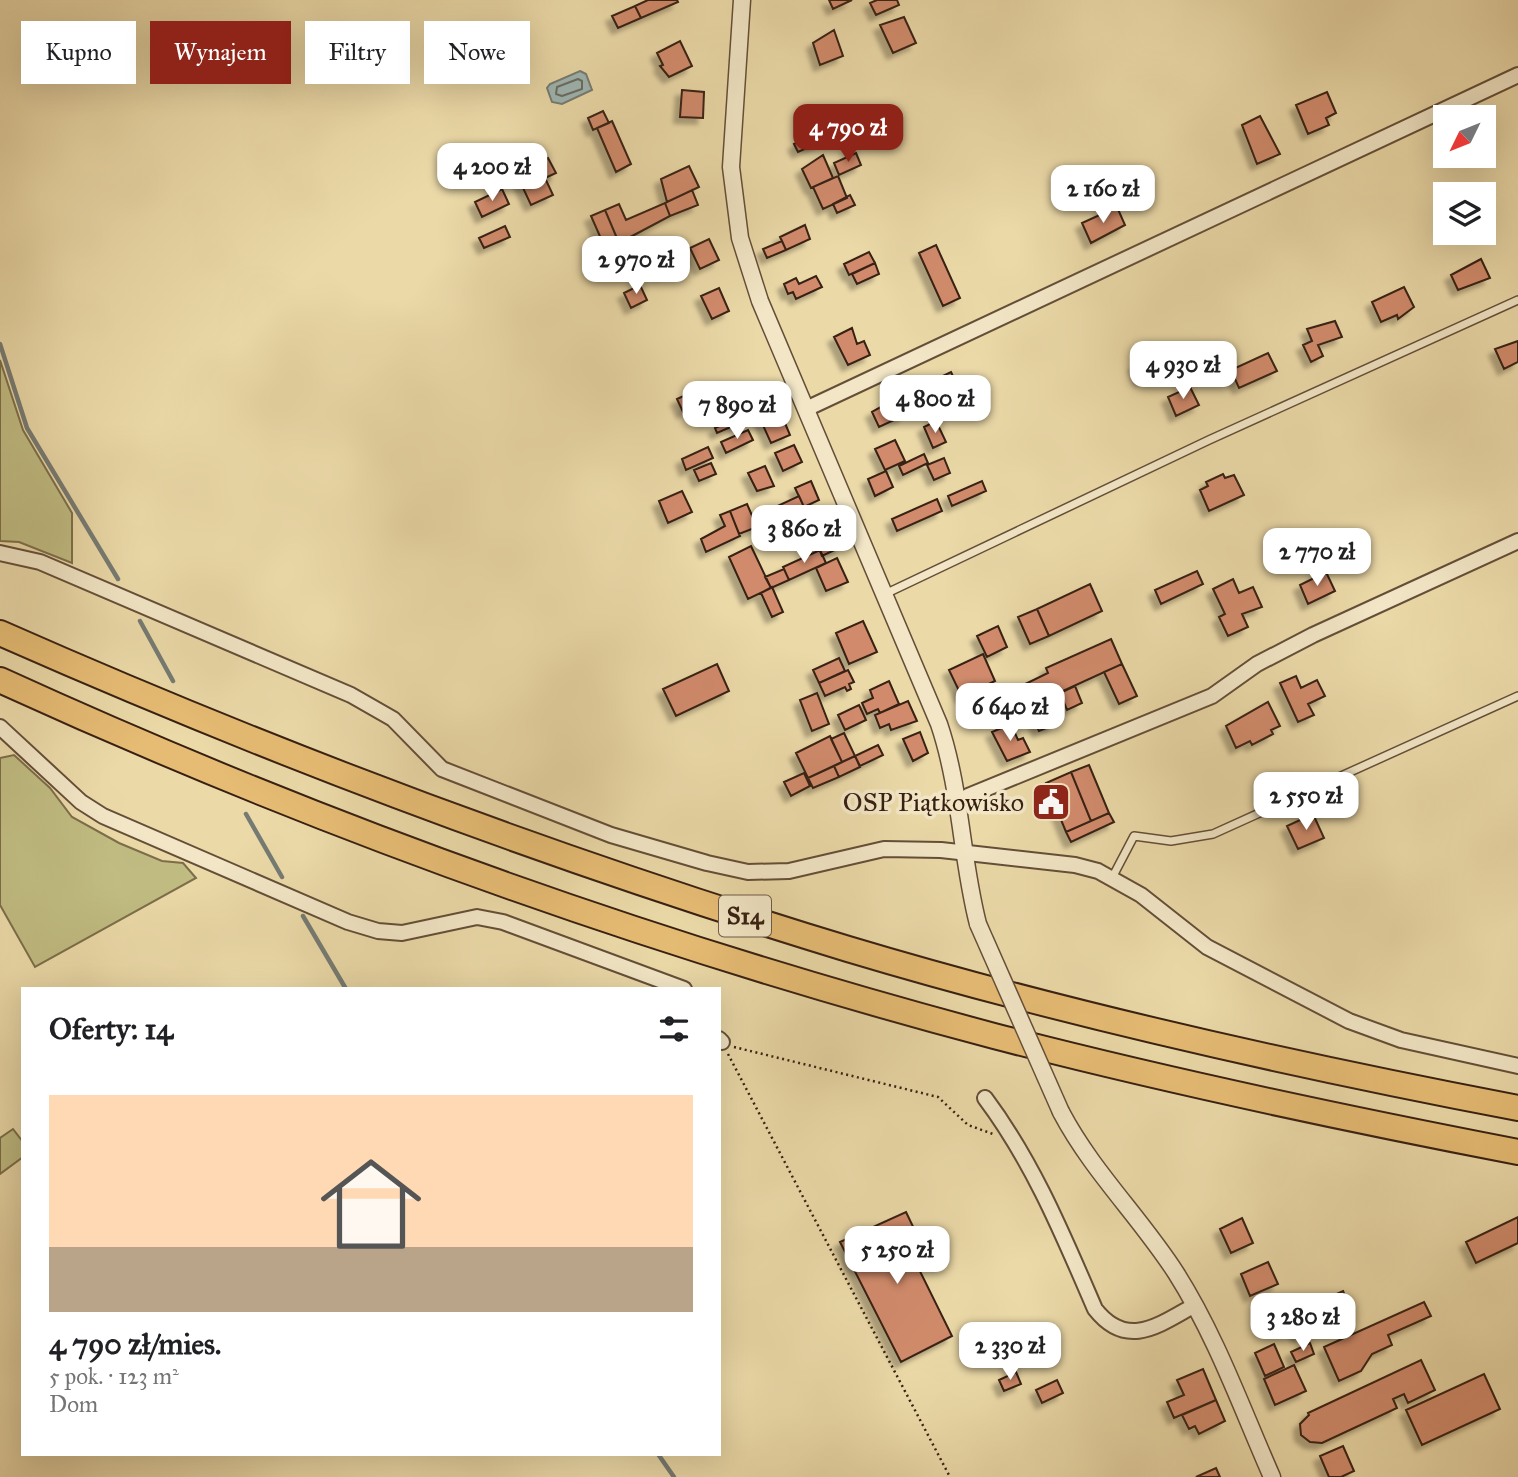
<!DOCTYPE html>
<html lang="pl">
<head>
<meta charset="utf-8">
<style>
  :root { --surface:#fff; --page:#f6f6f6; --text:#202124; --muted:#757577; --accent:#8f2418 }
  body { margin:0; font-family:"IM FELL Great Primer",serif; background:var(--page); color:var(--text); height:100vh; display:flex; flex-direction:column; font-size:26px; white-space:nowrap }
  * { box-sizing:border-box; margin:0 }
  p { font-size:23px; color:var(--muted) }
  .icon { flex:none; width:38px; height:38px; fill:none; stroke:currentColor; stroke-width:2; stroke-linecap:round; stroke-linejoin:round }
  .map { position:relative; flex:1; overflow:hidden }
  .sheet { position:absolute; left:21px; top:987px; width:700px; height:469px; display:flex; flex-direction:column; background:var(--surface); border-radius:0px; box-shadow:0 7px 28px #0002 }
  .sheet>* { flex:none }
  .banner { position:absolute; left:21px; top:21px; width:700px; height:63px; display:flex; gap:14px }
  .needle { width:46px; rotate:227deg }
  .controls { position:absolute; left:1433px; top:105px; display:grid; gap:14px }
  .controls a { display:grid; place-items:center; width:63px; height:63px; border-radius:0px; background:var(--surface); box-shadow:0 7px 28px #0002; font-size:35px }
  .price { position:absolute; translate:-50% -60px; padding:0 16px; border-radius:14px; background:#fff; color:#222; font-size:23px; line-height:46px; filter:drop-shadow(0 2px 4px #0008) }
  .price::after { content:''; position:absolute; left:50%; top:42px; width:21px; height:16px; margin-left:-10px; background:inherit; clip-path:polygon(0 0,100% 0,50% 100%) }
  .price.selected { background:var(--accent); color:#fff }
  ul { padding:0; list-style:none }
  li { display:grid; align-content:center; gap:14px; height:371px; padding:0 28px }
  li span { display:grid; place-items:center; height:217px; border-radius:0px; color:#555 }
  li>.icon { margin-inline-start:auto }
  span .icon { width:126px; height:126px; fill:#fffc; stroke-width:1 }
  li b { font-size:30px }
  h2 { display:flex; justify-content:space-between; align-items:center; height:84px; padding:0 28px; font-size:30px }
  .chip { padding:0 24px; border-radius:0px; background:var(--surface); box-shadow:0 7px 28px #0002; font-size:24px; line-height:63px }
  .chip.selected { background:var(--accent); color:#fff }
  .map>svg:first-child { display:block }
  .green { fill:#c0bc82; stroke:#7c6e4a; stroke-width:2 }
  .water { fill:#9eb7b4; stroke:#757b73; stroke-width:2 }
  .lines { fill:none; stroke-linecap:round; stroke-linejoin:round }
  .shore { stroke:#6a6c63; stroke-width:2 }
  .stream { stroke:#757b73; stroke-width:4.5 }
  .building { fill:#d18b6c; stroke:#372012; stroke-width:2; filter:url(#shadow) }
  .service-casing { stroke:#644e38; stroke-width:10 }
  .minor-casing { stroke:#644e38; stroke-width:18 }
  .tertiary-casing { stroke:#644e38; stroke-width:19 }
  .motorway-casing { stroke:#372012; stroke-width:28 }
  .path { stroke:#372012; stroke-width:2.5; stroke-dasharray:2 3.5; stroke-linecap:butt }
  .service { stroke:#f2e6c6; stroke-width:7 }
  .minor { stroke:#f2e6c6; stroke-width:14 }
  .tertiary { stroke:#f2e6c6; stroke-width:16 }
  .motorway { stroke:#e6bc74; stroke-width:24 }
  .tertiary-bridge-casing { stroke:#644e38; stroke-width:19; stroke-linecap:butt }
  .tertiary-bridge { stroke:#f2e6c6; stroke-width:16 }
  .labels { text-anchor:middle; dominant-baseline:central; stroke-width:7; stroke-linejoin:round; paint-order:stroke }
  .shield { fill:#f2e6c6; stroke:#6f5b48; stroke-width:2 }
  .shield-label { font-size:24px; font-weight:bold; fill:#372012 }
  .poi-label { font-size:26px; fill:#372012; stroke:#f2e6c6; text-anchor:end }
</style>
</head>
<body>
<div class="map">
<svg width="1518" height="1477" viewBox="0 0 1518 1477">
  <defs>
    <filter id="shadow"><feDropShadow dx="-6" dy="6" stdDeviation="2" flood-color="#0004"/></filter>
  </defs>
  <rect width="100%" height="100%" fill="#ebd9a8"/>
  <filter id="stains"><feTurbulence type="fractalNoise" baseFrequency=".00286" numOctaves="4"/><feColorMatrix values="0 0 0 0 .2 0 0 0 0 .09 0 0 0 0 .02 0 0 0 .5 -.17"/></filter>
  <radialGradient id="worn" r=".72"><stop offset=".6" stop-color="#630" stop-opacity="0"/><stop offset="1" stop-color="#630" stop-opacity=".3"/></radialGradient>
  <path class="green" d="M0,360L23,430L72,513V563L19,542L0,541Z
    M14,755L50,788L72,817L119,843L162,861L183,863L196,878L35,967L0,905V758Z
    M13,1129L23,1142V1157L0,1174V1138Z"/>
  <path class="water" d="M580,71L586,74L592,90L562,104L552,102L547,88L550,84Z"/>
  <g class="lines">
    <path class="shore" d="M578,79L582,81V89L562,96L556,94L557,87Z"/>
    <path class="stream" d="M0,344L27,428L118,579
      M140,621L173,681
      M246,814L282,877
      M303,916L346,989
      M658,1454L674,1477"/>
  </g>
  <path class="building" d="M648,0H677L678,2L641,18L635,6Z
    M829,0H852L833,9Z
    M877,0H897L899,5L876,15L870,3Z
    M635,6L641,18L618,28L612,16Z
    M904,17L916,43L893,53L880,25Z
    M834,30L843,56L820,65L813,43Z
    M680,41L692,66L669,77L660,66L663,65L657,53Z
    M682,90L704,92L703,118L680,117Z
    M1327,92L1336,113L1326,118L1329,125L1308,134L1296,105Z
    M603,111L609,123L593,130L588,118Z
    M836,112L845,131L798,152L794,144L830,127L825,117Z
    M1260,116L1280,154L1257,164L1242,125Z
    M612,121L631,164L616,172L597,128Z
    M856,153L861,165L839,175L834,163Z
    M823,155L833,178L811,188L802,169Z
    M548,158L556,173L545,178L553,195L531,205L516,173Z
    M689,166L699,187L667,202L661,179Z
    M838,176L847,198L823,209L813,187Z
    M502,189L509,204L482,217L475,202Z
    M692,190L698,205L670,216L665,203Z
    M850,195L855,205L837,213L833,204Z
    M665,203L670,216L619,243L605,210L619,204L626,220Z
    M1117,207L1125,225L1091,243L1082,223Z
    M605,210L619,243L606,250L591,216Z
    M805,225L810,239L786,250L780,237Z
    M505,226L510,237L484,248L479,238Z
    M709,239L719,260L700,269L690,248Z
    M782,241L786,250L767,258L763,249Z
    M936,245L960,298L943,306L919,253Z
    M869,252L875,263L849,275L844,264Z
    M676,254L681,265L662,274L657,263Z
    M1481,259L1490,278L1458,290L1451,275Z
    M875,263L879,274L857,284L852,274Z
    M816,276L822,287L796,299L793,292L788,294L784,284L796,278L799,284Z
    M640,285L647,300L631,308L624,293Z
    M1404,287L1414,307L1398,319L1397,315L1381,322L1372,302Z
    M719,288L729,311L712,319L701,296Z
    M1335,321L1342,337L1318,345L1323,356L1311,362L1303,345L1312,341L1307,329Z
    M852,328L857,344L864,341L870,355L848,365L834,337Z
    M1518,341V362L1504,369L1495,349Z
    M1268,353L1277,371L1239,388L1231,370Z
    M1149,358L1156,373L1141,379L1135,365Z
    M951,372L959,389L938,399L930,382Z
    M1190,387L1199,405L1176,416L1168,397Z
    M692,392L698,405L683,412L677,399Z
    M897,398L905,415L879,427L872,412Z
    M777,404L790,435L771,443L757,412Z
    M745,414L747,420L717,433L715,428Z
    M936,421L946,442L933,448L924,427Z
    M748,430L753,440L726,453L721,442Z
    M895,440L905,461L885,470L875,449Z
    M794,445L802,462L783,471L775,453Z
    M708,447L713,458L686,470L682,459Z
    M924,454L928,463L903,475L899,466Z
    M944,458L950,473L934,480L927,465Z
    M711,463L716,474L699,481L694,470Z
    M765,466L774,486L757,491L748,473Z
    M886,471L893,487L875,496L868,479Z
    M1223,474L1225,478L1234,475L1244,495L1209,511L1200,490L1208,486L1206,482Z
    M811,481L819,500L804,507L795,488Z
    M982,481L986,491L952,506L948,496Z
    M682,491L692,512L668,523L659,501Z
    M799,496L804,507L761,527L756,516Z
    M937,499L942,511L897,531L892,519Z
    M747,504L757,527L739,534L730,511Z
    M730,511L740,536L706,552L701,539L725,526L720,515Z
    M830,524L841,547L822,556L812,532Z
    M751,546L771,588L748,599L729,557Z
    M820,550L826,563L789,580L783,567Z
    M837,558L848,582L826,591L816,568Z
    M784,569L789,580L771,588L765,577Z
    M1197,571L1203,584L1161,604L1155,590Z
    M1326,572L1335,591L1308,604L1300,585Z
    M1233,579L1239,593L1253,587L1262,607L1242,614L1248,627L1228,636L1219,617L1225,614L1213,589Z
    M1090,584L1102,611L1049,636L1037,609Z
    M772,587L783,612L772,617L761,593Z
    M1037,609L1049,636L1030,644L1018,617Z
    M863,621L877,652L849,664L836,633Z
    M998,626L1007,647L987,657L977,636Z
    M1111,639L1122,664L1028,707L1019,687L1048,673L1046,668Z
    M983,654L995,681L962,697L949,670Z
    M839,658L845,671L819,683L813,670Z
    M717,664L729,691L676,716L663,689Z
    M1122,664L1137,696L1119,704L1104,672Z
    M848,670L854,682L849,684L851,689L847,691L845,687L825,696L819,683Z
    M1296,676L1301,688L1317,680L1325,696L1308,704L1314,715L1298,722L1280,683Z
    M889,681L899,704L880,713L878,709L867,714L862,703L873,698L870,690Z
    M1075,686L1082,703L1067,710L1060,693Z
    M817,693L829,724L812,731L800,700Z
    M1060,693L1064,703L1050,713L1044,700Z
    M1044,700L1054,725L1039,731L1028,707Z
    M908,701L917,721L891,730L889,724L880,728L875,715Z
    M1268,702L1280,726L1271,730L1273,734L1252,745L1250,741L1236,748L1226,726Z
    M859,705L866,720L845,730L838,715Z
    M1011,724L1018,740L1023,738L1030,752L1007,761L992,732Z
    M920,732L928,753L913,761L903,739Z
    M844,733L855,756L842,762L831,739Z
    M830,736L842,762L808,778L796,753Z
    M878,745L883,755L860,766L855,756Z
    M855,756L860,767L839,777L834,766Z
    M1089,765L1109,813L1091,821L1071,772Z
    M834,766L839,777L813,788L808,778Z
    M1071,772L1091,821L1066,832L1046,783Z
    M804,773L810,786L791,796L784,782Z
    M1109,813L1114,822L1071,842L1066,832Z
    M1313,814L1324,838L1298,849L1287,826Z
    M906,1212L918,1237L910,1241L913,1245L908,1247L952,1336L901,1362L840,1242Z
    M1518,1217V1243L1476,1263L1466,1242Z
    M1242,1218L1253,1243L1231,1253L1220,1229Z
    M1268,1262L1278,1284L1250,1296L1241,1274Z
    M1343,1291L1353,1315L1331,1324L1321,1301Z
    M1295,1301L1309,1331L1298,1336L1292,1322L1288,1324L1281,1308Z
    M1424,1302L1431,1316L1388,1335L1392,1345L1372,1354L1361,1371L1339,1381L1324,1347Z
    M1310,1343L1314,1354L1296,1362L1291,1352Z
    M1274,1344L1284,1367L1265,1376L1255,1353Z
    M1421,1360L1435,1390L1408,1403L1404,1394L1393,1399L1397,1408L1322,1443L1310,1442L1301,1435L1300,1424L1309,1415L1308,1413Z
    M1294,1365L1306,1391L1275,1405L1264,1379Z
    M1203,1369L1216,1400L1174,1418L1167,1402L1184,1395L1177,1380Z
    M1016,1372L1021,1384L1004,1391L999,1380Z
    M1484,1374L1500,1409L1422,1445L1406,1410Z
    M1057,1380L1063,1393L1042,1403L1036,1390Z
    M1216,1400L1225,1421L1199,1434L1195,1426L1189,1429L1182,1415Z
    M1343,1446L1354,1471L1341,1477H1329L1320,1456Z
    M1216,1468L1220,1477H1196Z"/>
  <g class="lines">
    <g class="service-casing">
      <path id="service" d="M885,594L1209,440L1518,300
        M1112,878L1134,836L1171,841L1213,834L1518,696"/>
    </g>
    <g class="minor-casing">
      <path id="minor" d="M806,409L1518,75
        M0,553L40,562L351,695L393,719L442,769L611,835L707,863L748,872L789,871L884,849L941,850L1075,865L1098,871L1141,895L1207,947L1349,1021L1401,1040L1518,1066
        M0,727L81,802L103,816L348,922L378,931L402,933L477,917L503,922L684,989
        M968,796L1212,696L1257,664L1313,635L1518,541
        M719,1039L722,1042
        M985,1098C1033,1162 1063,1235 1095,1309C1127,1350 1159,1325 1195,1305"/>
    </g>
    <g class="tertiary-casing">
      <path id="tertiary" d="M742,0L731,167L740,238L760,301L939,724C961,789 961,858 978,924
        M1061,1112C1092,1171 1140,1217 1176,1273C1216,1336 1242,1409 1272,1477"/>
    </g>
    <g class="motorway-casing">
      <path id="motorway" d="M0,633C276,755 559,861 848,949C1068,1015 1293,1065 1518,1108
        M0,680C319,826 655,946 994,1036C1167,1081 1342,1118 1518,1152"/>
    </g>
    <path class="path" d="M734,1047L938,1097L968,1125L993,1134
      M728,1054L950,1477"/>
    <use href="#service" class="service"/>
    <use href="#minor" class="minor"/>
    <use href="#tertiary" class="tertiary"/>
    <use href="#motorway" class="motorway"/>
    <g class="tertiary-bridge-casing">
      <path id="tertiary-bridge" d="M978,924L1061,1112"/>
    </g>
    <use href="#tertiary-bridge" class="tertiary-bridge"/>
  </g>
  <defs>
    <g id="civic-square" transform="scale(2.0125)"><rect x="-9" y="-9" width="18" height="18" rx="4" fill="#8f2418" stroke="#f2e6c6"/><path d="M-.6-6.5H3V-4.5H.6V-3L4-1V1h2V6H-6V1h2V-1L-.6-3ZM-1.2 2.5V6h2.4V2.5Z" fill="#fff"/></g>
  </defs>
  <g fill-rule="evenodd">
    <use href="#civic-square" x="1051" y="802"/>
  </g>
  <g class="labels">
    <rect class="shield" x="719" y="895.5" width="52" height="41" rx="5"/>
    <g class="shield-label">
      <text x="745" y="916">S14</text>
    </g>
    <g class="poi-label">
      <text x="1024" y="802">OSP Piątkowisko</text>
    </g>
  </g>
  <rect width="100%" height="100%" filter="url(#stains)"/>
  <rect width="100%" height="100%" fill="url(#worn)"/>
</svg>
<div class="controls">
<a><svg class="needle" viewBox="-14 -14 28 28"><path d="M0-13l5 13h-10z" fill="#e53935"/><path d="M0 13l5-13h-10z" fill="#757577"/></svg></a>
<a><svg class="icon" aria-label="layers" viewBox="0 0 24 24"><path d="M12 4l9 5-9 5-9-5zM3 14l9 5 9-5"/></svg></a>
</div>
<b class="price selected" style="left:848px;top:164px">4 790 zł</b>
<b class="price" style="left:492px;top:203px">4 200 zł</b>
<b class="price" style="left:1103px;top:225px">2 160 zł</b>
<b class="price" style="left:636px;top:296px">2 970 zł</b>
<b class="price" style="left:1183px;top:401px">4 930 zł</b>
<b class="price" style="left:935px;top:435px">4 800 zł</b>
<b class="price" style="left:737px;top:441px">7 890 zł</b>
<b class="price" style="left:804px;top:565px">3 860 zł</b>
<b class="price" style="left:1317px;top:588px">2 770 zł</b>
<b class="price" style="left:1010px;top:743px">6 640 zł</b>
<b class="price" style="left:1306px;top:832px">2 550 zł</b>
<b class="price" style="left:897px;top:1286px">5 250 zł</b>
<b class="price" style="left:1303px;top:1353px">3 280 zł</b>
<b class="price" style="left:1010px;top:1382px">2 330 zł</b>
<div class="banner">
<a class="chip">Kupno</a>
<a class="chip selected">Wynajem</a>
<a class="chip">Filtry</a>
<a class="chip">Nowe</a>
</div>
<section class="sheet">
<h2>Oferty: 14<svg class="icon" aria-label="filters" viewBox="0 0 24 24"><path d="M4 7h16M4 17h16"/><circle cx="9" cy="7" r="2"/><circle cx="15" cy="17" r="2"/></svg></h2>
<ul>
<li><span style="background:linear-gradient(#ffd9b3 70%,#b9a48a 0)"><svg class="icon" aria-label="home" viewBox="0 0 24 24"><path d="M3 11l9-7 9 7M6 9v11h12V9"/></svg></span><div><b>4 790 zł/mies.</b><p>5 pok. · 123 m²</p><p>Dom</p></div></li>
</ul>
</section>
</div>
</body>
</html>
